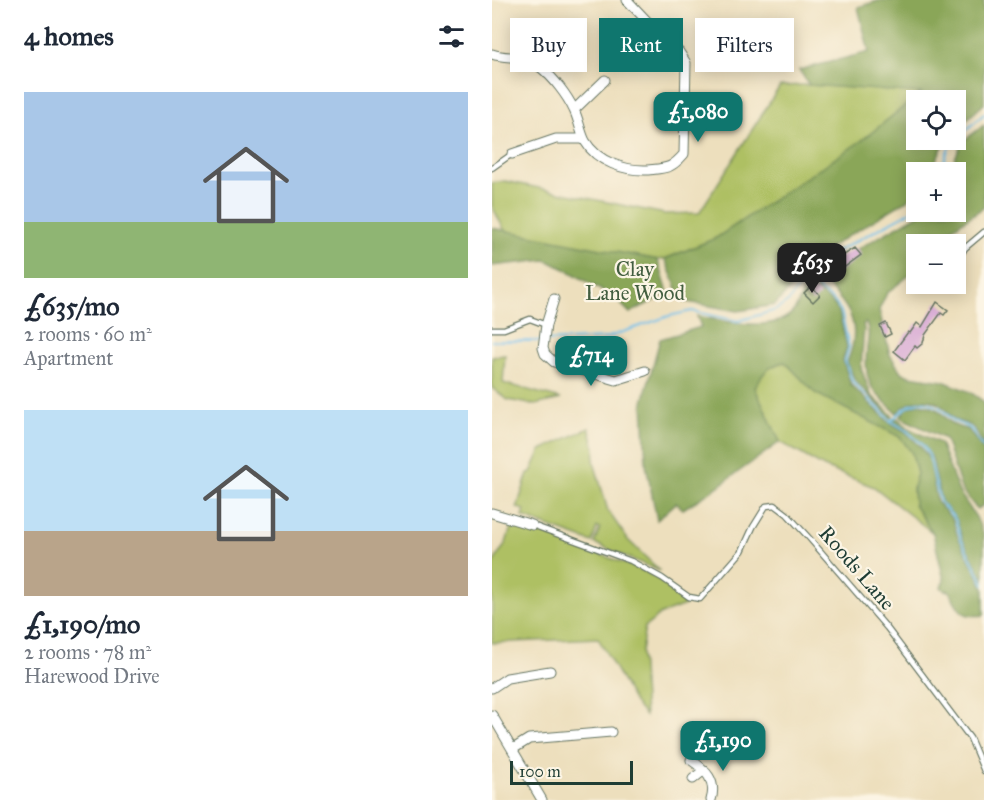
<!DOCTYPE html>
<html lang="en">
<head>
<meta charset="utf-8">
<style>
  :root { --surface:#fff; --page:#f6f6f7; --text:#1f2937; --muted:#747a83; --accent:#0f766e }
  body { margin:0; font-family:"IM FELL Great Primer",serif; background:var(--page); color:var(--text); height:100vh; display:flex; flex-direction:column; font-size:22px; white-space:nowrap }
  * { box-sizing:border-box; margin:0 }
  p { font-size:20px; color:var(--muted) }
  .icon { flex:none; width:33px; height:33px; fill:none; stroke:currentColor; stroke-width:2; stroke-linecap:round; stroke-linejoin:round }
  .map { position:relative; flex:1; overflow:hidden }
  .details { display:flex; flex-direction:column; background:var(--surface); width:492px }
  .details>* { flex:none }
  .top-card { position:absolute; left:18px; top:18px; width:384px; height:54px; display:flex; gap:12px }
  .fabs { position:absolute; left:414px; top:90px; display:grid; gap:12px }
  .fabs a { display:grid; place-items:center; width:60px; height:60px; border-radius:0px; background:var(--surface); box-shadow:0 3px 15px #0003; font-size:30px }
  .scale { position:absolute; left:18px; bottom:15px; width:123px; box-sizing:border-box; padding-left:6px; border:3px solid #1f3d34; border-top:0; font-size:16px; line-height:21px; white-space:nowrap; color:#1f3d34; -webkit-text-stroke:4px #fcf5e5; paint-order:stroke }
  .price { position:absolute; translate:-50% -51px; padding:0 14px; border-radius:12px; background:var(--accent); color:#fff; font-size:20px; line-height:39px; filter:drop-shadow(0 2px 3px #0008) }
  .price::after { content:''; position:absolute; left:50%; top:36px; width:18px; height:14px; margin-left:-9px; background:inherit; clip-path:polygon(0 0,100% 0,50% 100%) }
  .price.on { background:#222; color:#fff }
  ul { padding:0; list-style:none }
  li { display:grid; align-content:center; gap:12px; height:318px; padding:0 24px }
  li span { display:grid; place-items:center; height:186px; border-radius:0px; color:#555 }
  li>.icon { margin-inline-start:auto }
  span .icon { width:108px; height:108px; fill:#fffc; stroke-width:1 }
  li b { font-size:26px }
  h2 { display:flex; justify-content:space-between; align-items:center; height:72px; padding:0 24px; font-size:26px }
  .chip { padding:0 21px; border-radius:0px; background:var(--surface); box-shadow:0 3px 15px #0003; font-size:21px; line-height:54px }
  .chip.on { background:var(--accent); color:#fff }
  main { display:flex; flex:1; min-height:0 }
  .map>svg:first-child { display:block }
  .green { fill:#aec063; stroke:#667e4c; stroke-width:1.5 }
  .forest { fill:#8aa659; stroke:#547246; stroke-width:1.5 }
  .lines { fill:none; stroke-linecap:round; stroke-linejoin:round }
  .stream { stroke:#70c0eb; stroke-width:2 }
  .building { fill:#d7a8d4 }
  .lane-casing { stroke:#677664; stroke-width:7 }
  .street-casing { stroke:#677664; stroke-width:11 }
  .lane { stroke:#fff; stroke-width:4.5 }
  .street { stroke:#fff; stroke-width:9 }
  .labels { text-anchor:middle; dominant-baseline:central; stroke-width:4.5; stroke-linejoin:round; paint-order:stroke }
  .park-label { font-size:21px; fill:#435e40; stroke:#fcf5e5 }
  .street-label { font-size:21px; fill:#1f3d34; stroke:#fcf5e5 }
</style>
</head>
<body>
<main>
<section class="details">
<h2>4 homes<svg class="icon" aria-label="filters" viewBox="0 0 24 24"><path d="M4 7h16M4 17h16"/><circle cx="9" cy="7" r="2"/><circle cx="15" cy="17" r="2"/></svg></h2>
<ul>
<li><span style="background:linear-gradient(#a9c7e8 70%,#8fb573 0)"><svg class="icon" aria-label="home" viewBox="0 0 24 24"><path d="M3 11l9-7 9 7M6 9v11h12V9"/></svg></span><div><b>£635/mo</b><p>2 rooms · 60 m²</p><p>Apartment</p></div></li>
<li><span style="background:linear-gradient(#bfe0f5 65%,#b9a48a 0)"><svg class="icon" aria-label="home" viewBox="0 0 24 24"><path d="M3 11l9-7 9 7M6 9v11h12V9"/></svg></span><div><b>£1,190/mo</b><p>2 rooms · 78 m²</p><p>Harewood Drive</p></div></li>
</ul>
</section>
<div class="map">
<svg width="492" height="800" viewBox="0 0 492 800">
  <rect width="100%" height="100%" fill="#fcf5e5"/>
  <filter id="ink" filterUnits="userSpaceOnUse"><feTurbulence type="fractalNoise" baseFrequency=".0167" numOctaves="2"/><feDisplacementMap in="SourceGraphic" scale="12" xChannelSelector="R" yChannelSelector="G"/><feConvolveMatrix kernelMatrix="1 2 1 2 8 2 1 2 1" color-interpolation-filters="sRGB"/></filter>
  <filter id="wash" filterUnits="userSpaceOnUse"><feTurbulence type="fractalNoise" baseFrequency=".008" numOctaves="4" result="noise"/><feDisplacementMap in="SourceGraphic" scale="24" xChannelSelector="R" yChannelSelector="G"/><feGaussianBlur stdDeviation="1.35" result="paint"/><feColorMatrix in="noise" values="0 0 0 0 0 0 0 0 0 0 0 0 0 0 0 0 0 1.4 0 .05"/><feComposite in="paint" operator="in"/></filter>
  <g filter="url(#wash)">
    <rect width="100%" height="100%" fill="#eddfbd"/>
    <path class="green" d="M317,85L430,92L369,141L224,238L173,259L166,260L13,231L0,206V183L13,181L173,214L207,213L288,86Z
      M13,355L11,383L69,399L43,405L16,400L0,388V357Z
      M293,362L323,393L408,437L420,453L425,474L421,487L422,505L441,533L382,487L332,467L288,442L263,388C270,373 277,365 293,362Z
      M97,428L103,448L102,462L116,511L136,540L168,571L102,543L108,528L105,527L100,542L31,517L33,510L25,508L36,473L39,472L49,450Z
      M21,521L152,571L168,580L193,605L169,614L153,627L149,653L153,716L143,704L106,638L0,643V565L14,543Z"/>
    <path class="forest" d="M389,0H492V104L464,129V100H424V140H454L438,172H424V189L417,199L320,258L304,282L283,305L246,311L190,301L173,259L224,238L369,141L429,93L317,85L307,70L377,52L366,7Z
      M492,125V207L452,234L450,244H424V270L395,293L387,310L398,355L409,372L417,376L451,381L478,392L492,402V447C488,441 485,430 479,426C476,424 470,423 466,421C459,418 457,413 452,408C438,394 417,400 405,413C379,390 371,383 375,347C376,338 378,331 374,323L371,324L372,329L369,368L379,395L401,416L399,418L363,381L355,362C373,320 353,303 325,275L332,268L431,212H464V172H457L470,142Z
      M0,228L166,260L176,293L138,313L124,299L77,271L54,260L0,266Z
      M316,278L328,293L342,304L347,312L355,347L351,360L359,385L397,422L414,432L429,447L438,460L445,502L461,520L466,537L492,588V615C468,618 468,610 457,591L452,590L449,587L452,580L441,533L422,505L421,487L425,474L420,453L408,437L323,393L293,362C277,365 270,373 263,388L288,442L217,493L191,509L184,503L165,520L154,465L151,402L168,339L209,327L205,316C232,321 285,335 303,309C309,300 312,288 316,278Z
      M425,404C433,405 442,406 448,412C459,422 460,427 476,429L492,451V505L485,509L470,491L453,439L408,417L415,408Z
      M405,418L418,429L448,443L467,492L484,517L492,536V581L470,538L464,519L449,502L440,458L430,444L414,429L401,421Z"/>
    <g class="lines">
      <path class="stream" d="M464,139L492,114
        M448,172L457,147L463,140
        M316,276L329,291L342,301L349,311L357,347L353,361L361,383L399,421L414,430L430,444L437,455L448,502L463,519L469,539L492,584
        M0,341H48
        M54,341L114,338L177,316L200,311L246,321L284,310L297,301L320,267L331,259L416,213L424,206
        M399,421C414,407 426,394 448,408C453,412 457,417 462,421C467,425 475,425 479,429C484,435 486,444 492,448"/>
    </g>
    <g id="blocks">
      <path class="building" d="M363,248L369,255L335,280L328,270Z
        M319,286L328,295L321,302L312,293Z
        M445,302L456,310L452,315L449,313L433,335L431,343L425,348L423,346L413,360L402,351L416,332L418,333L425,323L430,327Z
        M394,323L399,334L393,337L388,326Z"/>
    </g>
  </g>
  <g filter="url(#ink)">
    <use href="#blocks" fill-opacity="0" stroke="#677664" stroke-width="1.5"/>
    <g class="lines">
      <g class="lane-casing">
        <path id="lane" d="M0,168L20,154
          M464,263L473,248L492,232
          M0,329H12L38,319L54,325
          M40,525L139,561L170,578L197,597L208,599L250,551L261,527L274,506L283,505L295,514L318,539L395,628L478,738L492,771"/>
      </g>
      <g class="street-casing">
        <path id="street" d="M0,54C18,60 29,53 48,67C61,77 75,95 82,110C87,120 88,131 93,141C105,162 133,171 156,170C175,168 179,169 192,154L194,63L187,52L175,42L135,0
          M194,97L220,102
          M82,110L113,80
          M20,154L64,139H92
          M62,299L54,325L51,348L53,354L62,362L124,380L153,371
          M0,513L40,525
          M0,688L15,678L58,671
          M0,715L50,800
          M21,749L37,739L119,732
          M199,760C214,770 225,781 219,800
          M201,779L212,770"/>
      </g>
      <use href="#lane" class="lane"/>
      <use href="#street" class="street"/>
    </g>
  </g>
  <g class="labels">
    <g class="park-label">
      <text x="143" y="269">Clay<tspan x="143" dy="24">Lane Wood</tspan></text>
    </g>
    <g class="street-label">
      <text transform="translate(365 568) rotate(49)">Roods Lane</text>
    </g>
  </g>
</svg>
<div class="fabs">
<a><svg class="icon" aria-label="locate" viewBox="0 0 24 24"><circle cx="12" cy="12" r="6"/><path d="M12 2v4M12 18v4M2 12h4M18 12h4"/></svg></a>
<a>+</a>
<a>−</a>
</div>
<div class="scale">100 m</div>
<b class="price" style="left:206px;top:143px">£1,080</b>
<b class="price on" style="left:320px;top:294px">£635</b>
<b class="price" style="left:99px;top:387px">£714</b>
<b class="price" style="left:231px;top:772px">£1,190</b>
<div class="top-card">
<a class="chip">Buy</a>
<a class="chip on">Rent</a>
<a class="chip">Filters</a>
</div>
</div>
</main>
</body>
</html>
